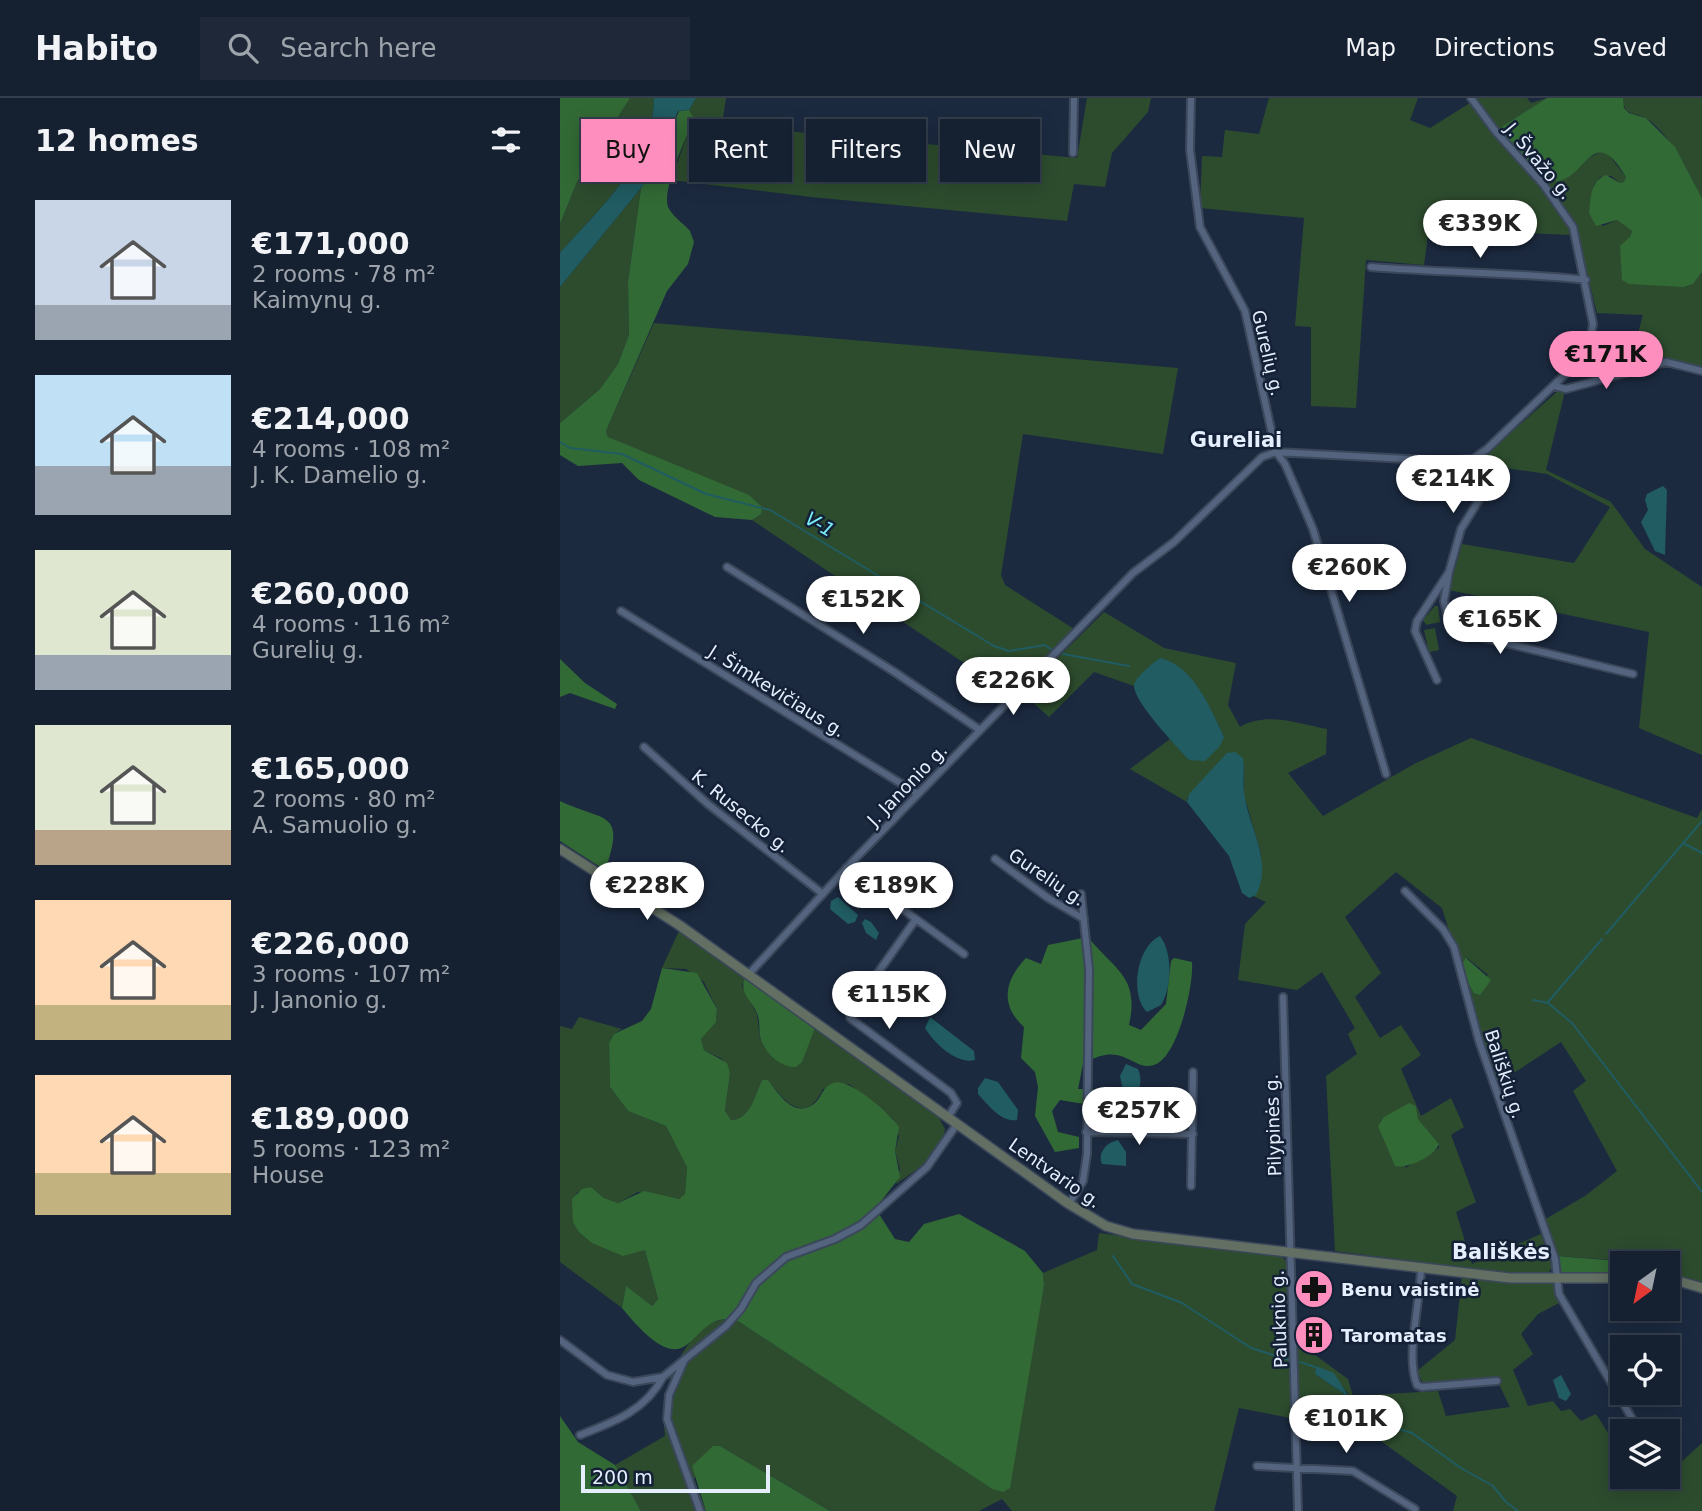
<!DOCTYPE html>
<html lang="en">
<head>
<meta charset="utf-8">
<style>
  :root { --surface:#152030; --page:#1e2838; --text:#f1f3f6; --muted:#9da3ab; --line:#343e4c; --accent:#fe8ebe }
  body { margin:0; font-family:"DejaVu Sans",sans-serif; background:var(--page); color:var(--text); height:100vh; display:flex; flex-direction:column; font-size:26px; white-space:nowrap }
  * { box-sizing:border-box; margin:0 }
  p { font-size:23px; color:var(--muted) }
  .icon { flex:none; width:38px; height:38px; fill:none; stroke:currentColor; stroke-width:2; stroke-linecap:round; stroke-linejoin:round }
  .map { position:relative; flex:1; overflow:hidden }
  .drawer { display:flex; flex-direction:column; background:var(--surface); width:560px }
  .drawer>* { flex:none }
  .banner { position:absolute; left:21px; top:21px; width:665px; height:63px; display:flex; gap:14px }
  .needle { width:46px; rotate:213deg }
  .controls { position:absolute; left:1050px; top:1153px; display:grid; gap:14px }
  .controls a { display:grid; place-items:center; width:70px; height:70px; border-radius:0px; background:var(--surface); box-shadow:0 4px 18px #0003,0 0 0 2px var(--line); font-size:35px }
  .scale { position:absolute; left:21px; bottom:18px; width:189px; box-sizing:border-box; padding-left:7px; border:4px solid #e4eefd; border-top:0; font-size:19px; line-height:24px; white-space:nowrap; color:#e4eefd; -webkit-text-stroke:5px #132036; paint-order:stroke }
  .price { position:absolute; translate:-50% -60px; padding:0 16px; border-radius:24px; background:#fff; color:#222; font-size:23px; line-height:46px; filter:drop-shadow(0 2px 4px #0008) }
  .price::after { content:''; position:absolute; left:50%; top:42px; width:21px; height:16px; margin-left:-10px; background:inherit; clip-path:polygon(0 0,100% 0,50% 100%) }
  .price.on { background:var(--accent); color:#111 }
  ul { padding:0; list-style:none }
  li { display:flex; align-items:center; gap:21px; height:175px; padding:0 35px }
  li span { display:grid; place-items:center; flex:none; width:196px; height:140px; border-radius:0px; color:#555 }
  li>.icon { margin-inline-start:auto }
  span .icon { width:84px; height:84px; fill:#fffc; stroke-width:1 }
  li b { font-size:30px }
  h2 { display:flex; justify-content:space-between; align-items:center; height:84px; padding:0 35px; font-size:30px }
  .pill { padding:0 24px; border-radius:0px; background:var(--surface); box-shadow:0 4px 18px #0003,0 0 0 2px var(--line); font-size:24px; line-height:63px }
  .pill.on { background:var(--accent); color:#111 }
  header { display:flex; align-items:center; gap:42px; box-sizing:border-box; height:98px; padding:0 35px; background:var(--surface); border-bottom:2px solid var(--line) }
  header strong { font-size:33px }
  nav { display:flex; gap:38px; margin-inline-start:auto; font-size:24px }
  .search { width:490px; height:63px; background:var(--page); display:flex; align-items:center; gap:18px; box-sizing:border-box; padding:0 24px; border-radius:0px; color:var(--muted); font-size:26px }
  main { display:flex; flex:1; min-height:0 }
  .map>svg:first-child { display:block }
  .green { fill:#2d4c2e; fill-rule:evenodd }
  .forest { fill:#326a35 }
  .water { fill:#205c62 }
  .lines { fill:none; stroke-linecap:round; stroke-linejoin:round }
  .stream { stroke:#205c62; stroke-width:2 }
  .street-casing { stroke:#3b475a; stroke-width:10 }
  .secondary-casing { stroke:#3b475a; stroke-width:12 }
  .street { stroke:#54647e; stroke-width:6 }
  .secondary { stroke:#626f62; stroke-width:9 }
  .labels { text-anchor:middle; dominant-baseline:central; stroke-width:5; stroke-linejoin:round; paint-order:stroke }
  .street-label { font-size:18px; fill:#e4eefd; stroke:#132036 }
  .poi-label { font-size:18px; font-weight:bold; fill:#e4eefd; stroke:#132036; text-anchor:start }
  .water-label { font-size:19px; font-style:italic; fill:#7aedf9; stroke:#132036 }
  .quarter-label { font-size:21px; font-weight:bold; fill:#e4eefd; stroke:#132036 }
</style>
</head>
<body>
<header>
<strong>Habito</strong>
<div class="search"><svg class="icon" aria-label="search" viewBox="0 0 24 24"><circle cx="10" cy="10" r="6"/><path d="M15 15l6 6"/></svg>Search here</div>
<nav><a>Map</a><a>Directions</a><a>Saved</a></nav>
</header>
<main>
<section class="drawer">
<h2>12 homes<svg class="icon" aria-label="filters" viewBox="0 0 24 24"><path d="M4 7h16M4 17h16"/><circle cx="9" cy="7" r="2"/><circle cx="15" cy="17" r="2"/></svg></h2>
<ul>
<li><span style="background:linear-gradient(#c9d6e8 75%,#9aa5b1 0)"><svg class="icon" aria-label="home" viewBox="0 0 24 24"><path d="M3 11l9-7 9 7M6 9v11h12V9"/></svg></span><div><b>€171,000</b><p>2 rooms · 78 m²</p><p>Kaimynų g.</p></div></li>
<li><span style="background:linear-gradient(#bfe0f5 65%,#9aa5b1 0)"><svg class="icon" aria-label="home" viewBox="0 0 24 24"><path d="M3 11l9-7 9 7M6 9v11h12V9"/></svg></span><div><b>€214,000</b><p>4 rooms · 108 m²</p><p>J. K. Damelio g.</p></div></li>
<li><span style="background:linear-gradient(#dfe7d0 75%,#9aa5b1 0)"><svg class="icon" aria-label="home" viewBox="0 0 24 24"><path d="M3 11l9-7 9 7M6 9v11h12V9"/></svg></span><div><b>€260,000</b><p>4 rooms · 116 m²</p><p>Gurelių g.</p></div></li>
<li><span style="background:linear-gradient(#dfe7d0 75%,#b9a48a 0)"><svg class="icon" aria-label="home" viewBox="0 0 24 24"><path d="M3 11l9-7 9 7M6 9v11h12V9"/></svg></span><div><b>€165,000</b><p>2 rooms · 80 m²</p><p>A. Samuolio g.</p></div></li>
<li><span style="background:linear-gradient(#ffd9b3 75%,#c2b280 0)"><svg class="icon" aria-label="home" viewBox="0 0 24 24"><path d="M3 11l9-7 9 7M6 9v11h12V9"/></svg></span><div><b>€226,000</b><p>3 rooms · 107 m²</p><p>J. Janonio g.</p></div></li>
<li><span style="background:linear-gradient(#ffd9b3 70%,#c2b280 0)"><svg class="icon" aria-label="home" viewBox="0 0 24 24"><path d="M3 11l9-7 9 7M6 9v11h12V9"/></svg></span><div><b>€189,000</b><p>5 rooms · 123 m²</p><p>House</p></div></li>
</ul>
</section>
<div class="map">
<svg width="1142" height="1413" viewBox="0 0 1142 1413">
  <rect width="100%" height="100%" fill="#1c2a40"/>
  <path class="green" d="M70,0H94C93,64 39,111 0,155V126L17,84Z
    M136,0H166L162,27L517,60L527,0H591L588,14L552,55L545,89L514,86L507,123L251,99L111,82L133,21L129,12Z
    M709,0H858L850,22L870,30L910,5C941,50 989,86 1012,137L869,131L864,167L806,162L796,310L751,308V229L735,228L744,120L640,110L642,58L662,59L665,32L699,36Z
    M916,0H967L971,5L987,0L938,31Z
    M1063,0H1142V100C1127,72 1114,42 1089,22C1077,13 1063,20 1063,0Z
    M1042,53L1048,56L1066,79L1064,85H1060L1051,78L1040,79L1034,87L1029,115L1043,128L1057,122L1072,133L1070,140L1124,189L1133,186L1142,174V271L1072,257L1083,217L1037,215L1016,131L981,78L987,81Z
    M81,90L68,184L69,238L58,266L40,291L0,325V189Z
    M94,225L618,270L603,356L463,336L441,477L445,487L514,531L450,596L192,422L201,416L48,339L46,333Z
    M1007,285L986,372L1051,404L1085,451L1142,489V657L1079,630L1089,534L889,492L902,446L1014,465L1050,409L987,376L926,367L919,363Z
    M875,508H878L880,524L866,527L863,522Z
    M544,514L604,550L676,565L668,607L680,629C707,613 739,626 767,631L766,656L728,675L763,718L856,665L911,640L1137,720L1142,711V1185L1108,1175V1166L997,1158L984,1122L1025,1098L1057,1073L1013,993L1026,983L1001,944L937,986L882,810L836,774L785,819L821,875L795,899L820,940L841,927L861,957L841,971L861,1018L891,1000L904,1029L891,1037L916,1104L896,1114L912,1166L981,1136L992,1169L987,1178L940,1175L775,1153L766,978L797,956L788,936L795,930L762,874L737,892L678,882L685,826L706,804L693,798L701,756L684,697V666L627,700V704L570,671L610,641L629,662L664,639C650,609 636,583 609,563L577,582L574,588L534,574L489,619L462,595ZM907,860L928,877L911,888L905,879ZM856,1008L858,1021L879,1046V1050L845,1070Z
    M875,530L879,552L869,554L864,532Z
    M119,833L184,880L182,888L197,916L200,940L241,964L255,930L377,1016L385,1031C381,1058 357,1071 336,1086L340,1071L335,1053L339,1038L333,1021L289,986L263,991C245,1028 225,1004 208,982H202C195,997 190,1022 171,1022L165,1014L170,975L162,961L144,952L141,941L157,919V911L144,884L126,871L102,870Z
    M19,919L62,931L54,936L49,945L50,989L68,1013L106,1028L127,1068L125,1096L120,1101L78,1094L58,1105L44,1100L31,1089L16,1095L85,1152L98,1201L92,1208L66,1189L62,1210L0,1164V928L12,931Z
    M539,1135L722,1159L727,1164L731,1244H737L788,1281L793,1298L878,1293L886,1318L950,1309L937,1282L863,1286L857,1273L895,1242L902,1178L947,1184H992L1001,1204L978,1216L961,1236L973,1256L953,1272L968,1308L993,1303L1001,1313L1010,1311L1021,1323L1036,1316L1062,1357V1379H1108V1368L1120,1365L1142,1345V1413H893L897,1398L811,1336L679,1310L654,1413H452L442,1401L419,1413H270L160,1348H153L134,1381L146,1413H81L55,1367L105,1338C104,1325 102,1313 105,1299C112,1267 140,1211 178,1223L432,1391L484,1187L483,1175L537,1152ZM756,1268C786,1281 787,1303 811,1321L794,1311L783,1295L755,1276Z"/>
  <path class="forest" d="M0,0H70L17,84L0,126Z
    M987,0H1063L1064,10L1069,15L1086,20L1115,49L1142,100V174L1133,186L1124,189L1069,186L1062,182L1060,148L1070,139L1072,133L1057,122L1036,128L1029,115C1031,100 1030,83 1046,77L1060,85L1064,84L1066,79C1029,16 1024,96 987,81C972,75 949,44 938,31Z
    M129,12L134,21C126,40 102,91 108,109C112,118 124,126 130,133L134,144L128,166L107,193L46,333L48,339L189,397L202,409L201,416L192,422L155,419L79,382L62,365L18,368L0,357V325L40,291L58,266L69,237L68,184L81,90L92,73L119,13Z
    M0,561L25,585L57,606L55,611L10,595L0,599Z
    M0,703C43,724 67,711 45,772L0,743Z
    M528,839C554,872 580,878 569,927L581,932L606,906L611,863L614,860L632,864C634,886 618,960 594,967C572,974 564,941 523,966L518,991L546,992L549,1010L500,1002L492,1013L498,1034L519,1039V1050L495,1054L475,1018L478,989L475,974L461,960L464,929C440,907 444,883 466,860L481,866L488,847Z
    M906,860L931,882L920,897L914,895L905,879L903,864Z
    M102,870L137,875L157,911L156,924L141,941L144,952L167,965L170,975L165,1013L171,1022C190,1022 195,997 202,982H208C219,996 234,1022 255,1005C262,999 262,989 273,985C289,979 329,1015 339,1029L335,1053L340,1079L321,1103L319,1116L335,1141L349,1144L364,1126L399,1116L465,1153L483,1175L484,1187L450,1390L443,1394L432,1391L178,1223C125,1207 138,1303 62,1210L66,1188L92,1208L98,1201L85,1152L63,1158L32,1145L19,1134L13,1124L12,1101L22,1091L31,1089L44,1100L58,1105L84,1093L119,1101L125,1096L127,1069L106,1028L68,1013L50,989L49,945L54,936L82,923L91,911Z
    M184,880L255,930L242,964L236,969C219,969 204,954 200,938C199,931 200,922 197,915C191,901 180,897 184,880Z
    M849,1005L856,1008L858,1021L879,1046C875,1058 848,1071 835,1068L818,1028L824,1019Z
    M997,1158L1084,1165H1086L1062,1166V1175L1002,1176Z
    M0,1318L18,1344L55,1367L81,1413H0Z
    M153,1348H160L270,1413H146L132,1368Z"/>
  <path class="water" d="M94,0H136L129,12L118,13L92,73L81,90L0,189V155C39,111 93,64 94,0Z
    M1103,388L1107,392L1105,457L1095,453L1081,424L1088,412L1085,402L1087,396Z
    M600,560C633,567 651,611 664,639L660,648L645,663L629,662C617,649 574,604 574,588C574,580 593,565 600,560Z
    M675,654L683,660C685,673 682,686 685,700C690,731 713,765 696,797L689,800L682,795L669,758L627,704L629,696L667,655Z
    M278,799L298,817L295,824L288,826L270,811L271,803Z
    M305,821L311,824L319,835L316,842L306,835L302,825Z
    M600,838C613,855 612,889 601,907L587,914C569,897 577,848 600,838Z
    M334,888H339L364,907V913L355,916L344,909L332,895Z
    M370,919L414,953L415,962C397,967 374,945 365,930Z
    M566,966L578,971C582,981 582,993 571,999L564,996L560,978Z
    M425,980L438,984L458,1012L457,1022C442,1025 428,1007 418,996V990Z
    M558,1042L566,1054V1068L542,1066C537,1055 547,1044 558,1042Z
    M756,1268L774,1275L796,1310L816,1324L794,1311L783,1295L755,1276Z
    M1001,1277L1011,1296L1006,1303L999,1300L993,1282Z"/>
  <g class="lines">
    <path class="stream" d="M0,344L10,350L62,356L146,396L210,412L434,548L449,553L485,547L492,552
      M503,556L569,568
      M1125,746L1142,755
      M1046,836L1142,723
      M973,902L988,905L1012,925L1142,1094
      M988,904L1042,841
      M553,1158L572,1186L622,1205L691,1250L729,1262
      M740,1264L755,1269
      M816,1324L852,1335L901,1370L933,1388L946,1404L958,1413"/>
    <g class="street-casing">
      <path id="street" d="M631,0L630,52L640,129L685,213L716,354L725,366L753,431L826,676
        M513,55L514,0
        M811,169C883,175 954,174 1026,182
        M995,288L1006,291L1106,264L1142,273
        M167,469L336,575L420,632
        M889,474L884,503L891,532L1073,576
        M61,513L358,696
        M877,582L855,533L857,523L889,474L901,431L919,402L923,377L913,361
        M84,649L149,707L263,796
        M435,761L488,800L524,821
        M286,770L404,856
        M845,793L883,831L894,849L919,943L995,1161L999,1196L1080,1334
        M356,821L290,914V920L391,995L397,1005L388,1019
        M188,877L294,762L573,475L614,444L702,359L716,354L885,363L913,361L927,351L1019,263L1030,244L1033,226L1013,129L983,86L936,34L911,0
        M723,899L738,1413
        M526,1034L633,1036
        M631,1088L633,974
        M509,1106L523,1083L527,1056L529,871L521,796
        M861,1169C861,1202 845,1258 857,1287L862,1289L937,1283
        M0,1242L47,1277L73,1284L103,1279L166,1228L181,1211L196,1185L226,1159L275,1141L301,1127L367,1069L397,1026
        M124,1263L109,1297L107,1321L140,1413
        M20,1337C54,1324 85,1313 103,1279
        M697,1368L793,1373L855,1411"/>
    </g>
    <g class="secondary-casing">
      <path id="secondary" d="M0,751L119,827L509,1106L546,1128L573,1136L950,1180H1062
        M1108,1180L1142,1190"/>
    </g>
    <use href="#street" class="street"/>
    <use href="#secondary" class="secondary"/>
  </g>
  <defs>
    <g id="pharmacy-disc" transform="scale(2.0125)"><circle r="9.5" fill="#fe8ebe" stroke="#132036"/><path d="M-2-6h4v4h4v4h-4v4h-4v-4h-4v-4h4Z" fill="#111"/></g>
    <g id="building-disc" transform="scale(2.0125)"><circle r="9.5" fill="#fe8ebe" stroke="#132036"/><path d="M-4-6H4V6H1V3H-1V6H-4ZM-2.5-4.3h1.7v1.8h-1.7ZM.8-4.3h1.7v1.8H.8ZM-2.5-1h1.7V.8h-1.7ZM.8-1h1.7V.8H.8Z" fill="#111"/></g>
  </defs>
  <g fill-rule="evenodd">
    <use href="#pharmacy-disc" x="754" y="1191"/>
    <use href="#building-disc" x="754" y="1237"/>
  </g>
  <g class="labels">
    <g class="street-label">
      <text transform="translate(979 63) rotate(50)">J. Švažo g.</text>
      <text transform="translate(708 255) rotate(77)">Gurelių g.</text>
      <text transform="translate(217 593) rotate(32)">J. Šimkevičiaus g.</text>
      <text transform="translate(347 687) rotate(-46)">J. Janonio g.</text>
      <text transform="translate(181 713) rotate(39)">K. Rusecko g.</text>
      <text transform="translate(487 779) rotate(34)">Gurelių g.</text>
      <text transform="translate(945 976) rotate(72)">Bališkių g.</text>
      <text transform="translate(713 1027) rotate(-92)">Pilypinės g.</text>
      <text transform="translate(495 1075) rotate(35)">Lentvario g.</text>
      <text transform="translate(719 1221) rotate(-92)">Paluknio g.</text>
    </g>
    <g class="poi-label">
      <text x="781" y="1191">Benu vaistinė</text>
      <text x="781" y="1237">Taromatas</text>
    </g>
    <g class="water-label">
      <text transform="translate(260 426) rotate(31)">V-1</text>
    </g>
    <g class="quarter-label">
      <text x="676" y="342">Gureliai</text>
      <text x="941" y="1154">Bališkės</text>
    </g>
  </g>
</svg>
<div class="controls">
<a><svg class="needle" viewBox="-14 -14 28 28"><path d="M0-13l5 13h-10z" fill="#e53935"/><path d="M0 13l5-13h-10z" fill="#9da3ab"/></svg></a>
<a><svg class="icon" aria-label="locate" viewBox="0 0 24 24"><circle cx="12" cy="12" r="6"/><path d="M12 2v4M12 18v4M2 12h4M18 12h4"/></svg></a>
<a><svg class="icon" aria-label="layers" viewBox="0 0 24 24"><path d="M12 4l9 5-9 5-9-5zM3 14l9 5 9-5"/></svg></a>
</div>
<div class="scale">200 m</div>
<b class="price" style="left:920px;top:162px">€339K</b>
<b class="price on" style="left:1046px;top:293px">€171K</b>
<b class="price" style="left:893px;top:417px">€214K</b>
<b class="price" style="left:789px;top:506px">€260K</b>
<b class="price" style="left:303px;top:538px">€152K</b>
<b class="price" style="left:940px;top:558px">€165K</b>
<b class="price" style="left:453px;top:619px">€226K</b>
<b class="price" style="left:87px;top:824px">€228K</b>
<b class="price" style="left:336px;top:824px">€189K</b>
<b class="price" style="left:329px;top:933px">€115K</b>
<b class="price" style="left:579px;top:1049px">€257K</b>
<b class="price" style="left:786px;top:1357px">€101K</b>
<div class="banner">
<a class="pill on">Buy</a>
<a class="pill">Rent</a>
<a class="pill">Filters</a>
<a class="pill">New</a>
</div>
</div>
</main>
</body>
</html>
